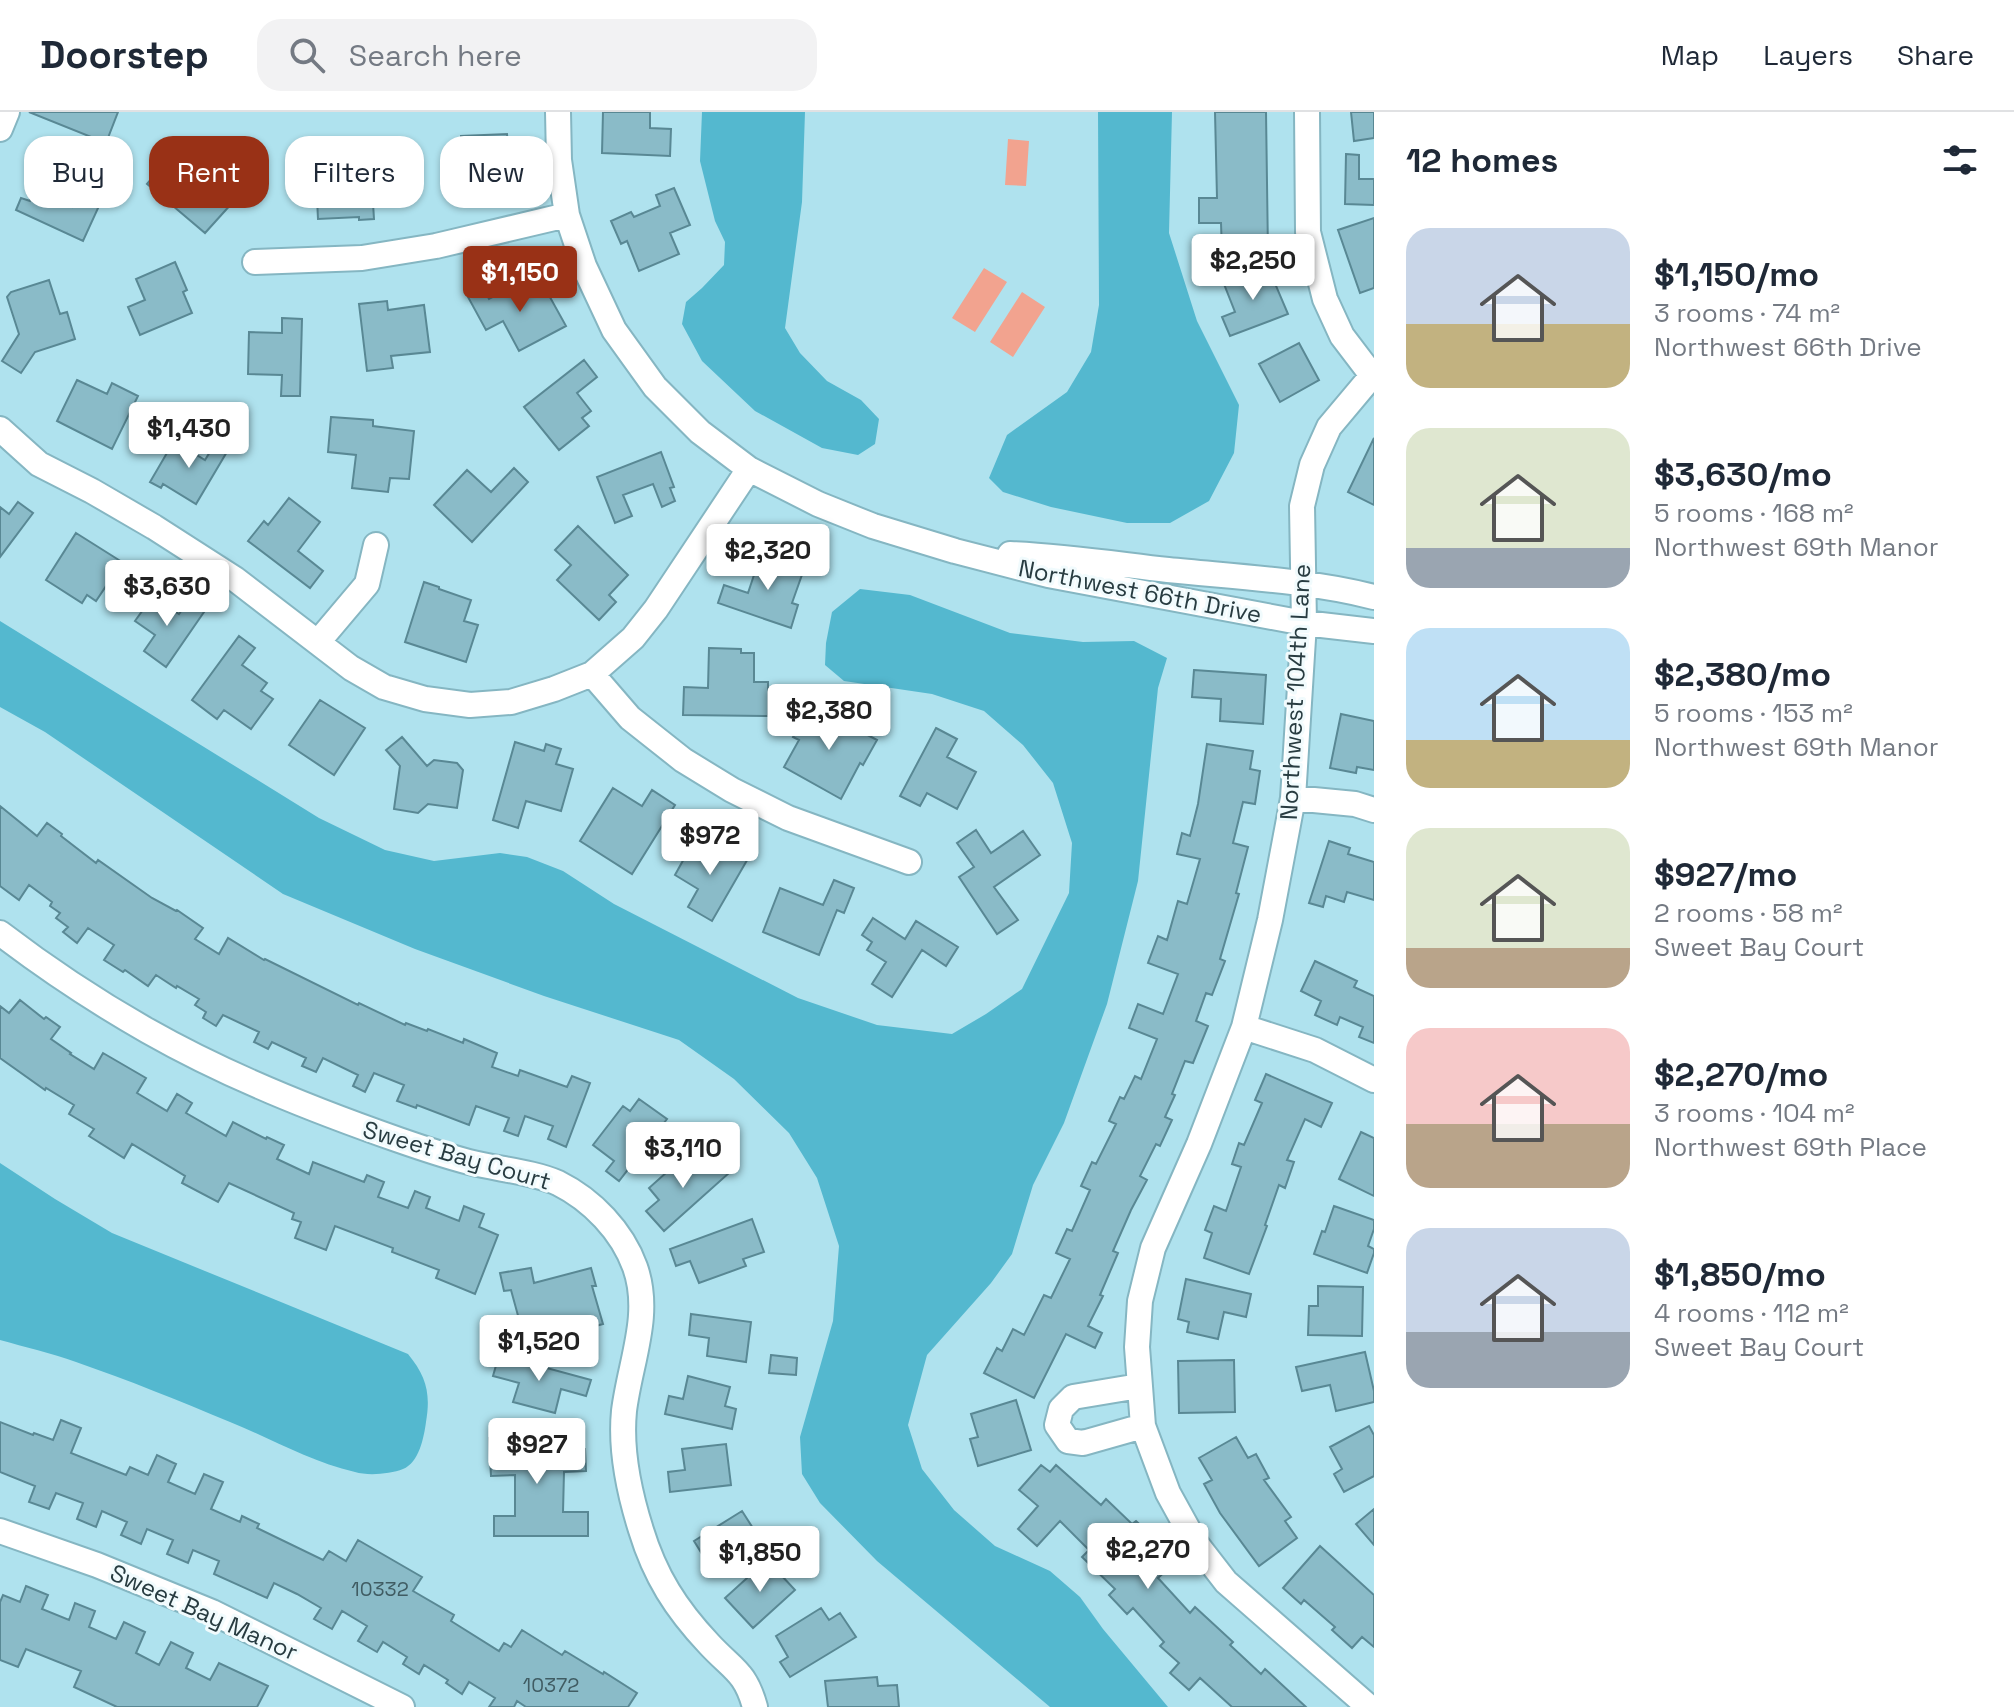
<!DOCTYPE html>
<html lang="en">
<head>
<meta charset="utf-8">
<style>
  :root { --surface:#fff; --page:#f2f2f3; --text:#1f2937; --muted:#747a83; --line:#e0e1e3; --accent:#993116 }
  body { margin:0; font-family:"Space Grotesk",sans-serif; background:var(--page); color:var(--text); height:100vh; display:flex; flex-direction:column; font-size:30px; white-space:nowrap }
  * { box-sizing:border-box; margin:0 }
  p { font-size:26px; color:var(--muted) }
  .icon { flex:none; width:44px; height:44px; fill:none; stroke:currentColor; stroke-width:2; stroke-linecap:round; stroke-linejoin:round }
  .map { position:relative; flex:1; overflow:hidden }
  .details { display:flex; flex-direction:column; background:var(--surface); width:640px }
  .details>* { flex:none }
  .hud { position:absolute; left:24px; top:24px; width:760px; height:72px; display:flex; gap:16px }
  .price { position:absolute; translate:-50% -68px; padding:0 18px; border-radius:8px; background:#fff; color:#222; font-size:26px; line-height:52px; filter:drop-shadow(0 2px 4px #0008) }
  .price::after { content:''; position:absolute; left:50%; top:48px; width:24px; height:18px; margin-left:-12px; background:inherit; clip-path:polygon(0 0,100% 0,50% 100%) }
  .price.current { background:var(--accent); color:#fff }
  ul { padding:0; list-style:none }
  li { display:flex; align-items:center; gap:24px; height:200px; padding:0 32px }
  li span { display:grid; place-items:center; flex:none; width:224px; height:160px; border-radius:24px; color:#555 }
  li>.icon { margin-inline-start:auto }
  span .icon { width:96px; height:96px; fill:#fffc; stroke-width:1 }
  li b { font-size:34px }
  h2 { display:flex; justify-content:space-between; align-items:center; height:96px; padding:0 32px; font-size:34px }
  .chip { padding:0 28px; border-radius:24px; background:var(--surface); box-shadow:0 2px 6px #0004; font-size:28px; line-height:72px }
  .chip.current { background:var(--accent); color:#fff }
  header { display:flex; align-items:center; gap:48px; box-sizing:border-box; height:112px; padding:0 40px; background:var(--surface); border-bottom:2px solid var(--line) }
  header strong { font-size:38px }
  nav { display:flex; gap:44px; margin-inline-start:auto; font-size:28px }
  .search { width:560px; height:72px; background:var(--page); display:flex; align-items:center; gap:20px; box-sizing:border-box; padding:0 28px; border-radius:24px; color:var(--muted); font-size:30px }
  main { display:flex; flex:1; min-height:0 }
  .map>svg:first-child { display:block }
  .green { fill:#f2a38f }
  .water { fill:#54b8cf }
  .building { fill:#8abbc8; stroke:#598894; stroke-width:2 }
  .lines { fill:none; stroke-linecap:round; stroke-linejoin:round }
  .minor-casing { stroke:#85b6c2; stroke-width:28 }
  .minor { stroke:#fff; stroke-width:24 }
  .labels { text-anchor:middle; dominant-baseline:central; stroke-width:6; stroke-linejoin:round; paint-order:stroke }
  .number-label { font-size:20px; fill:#405c63 }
  .street-label { font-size:24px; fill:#283c41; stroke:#f1fbfd }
</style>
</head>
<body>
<header>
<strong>Doorstep</strong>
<div class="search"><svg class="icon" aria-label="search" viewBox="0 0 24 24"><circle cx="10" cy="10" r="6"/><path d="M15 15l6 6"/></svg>Search here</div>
<nav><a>Map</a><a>Layers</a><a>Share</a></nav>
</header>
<main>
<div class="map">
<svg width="1374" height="1595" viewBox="0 0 1374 1595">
  <rect width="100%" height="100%" fill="#afe2ee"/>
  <path class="green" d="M1008,27L1029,29L1026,74L1005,73Z
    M984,156L1007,170L975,220L952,206Z
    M1022,180L1045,195L1013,245L990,230Z"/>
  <path class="water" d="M702,0H805L802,90L785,216L800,241L827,269L861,288L879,307L875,332L858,343L822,336L755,299L702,249L682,212L686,190L702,176L724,153L725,130L715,109L700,49Z
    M1098,0H1172L1169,121L1197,209L1239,293L1234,341L1209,389L1170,411H1127L1051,395L1003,380L989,366L1007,323L1067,280L1091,240L1099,193Z
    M860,477L910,483L1010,521L1083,530L1134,529L1167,546L1158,576L1138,769L1107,892L1064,1011L1033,1073L1012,1142L991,1171L927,1243L908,1313L922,1357L954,1398L995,1434L1050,1459L1080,1485L1103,1517L1168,1595H1050L877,1449L820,1391L802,1362L800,1325L833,1209L839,1134L817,1066L789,1021L734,967L679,928L544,884L415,837L283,782L45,620L0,595V509L319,706L385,738L434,749L500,741L527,745L563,759L614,792L798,886L877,913L952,922L986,902L1022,877L1069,781L1072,731L1053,671L1023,633L984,599L932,582L844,569L825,553L826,531L832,500Z
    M0,1051L55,1087L112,1121L408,1242C426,1264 431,1281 426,1310C424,1325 419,1351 403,1357C390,1362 368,1364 355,1360C311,1350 272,1327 230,1310C180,1289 128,1268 76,1250C51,1241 25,1235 0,1228Z"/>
  <path class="building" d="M29,0H118L106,31Z
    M603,0H650V16L671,17L670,44L602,41Z
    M1215,0H1266L1268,141H1222L1221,111H1199V86H1217Z
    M1351,0H1374V26L1354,29Z
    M507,22L509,47H518L519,68L445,71L444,52H462L461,24Z
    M351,38L352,57L389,56L390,91H373L374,107L359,108V105L318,107L317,86L325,85L323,39Z
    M1346,42L1359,43V67H1374V93L1345,92Z
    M206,50L242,80L205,121L147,72L165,51L172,57L174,54L191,68Z
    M43,60L56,66L48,84L72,95L82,73L104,83L83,129L16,98L21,86L30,89Z
    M674,76L690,113L670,121L679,142L639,159L627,129L621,132L611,109L631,100L634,105L660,94L656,83Z
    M1374,106V176L1360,181L1338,118Z
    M175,150L187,178L183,180L192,201L140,223L128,195L145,188L136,167Z
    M1268,155L1288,202L1230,224L1222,205L1235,200L1224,172Z
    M49,168L60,202L67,200L75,227L35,240L21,261L2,249L19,222L7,185L11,180Z
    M541,169L566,214L519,239L503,209L486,218L468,185L484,177L489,187L512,175L516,183Z
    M387,189L388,198L424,193L430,240L391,244L393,256L367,259L359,192Z
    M282,206L302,207L300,284H281L282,263L248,262L249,220L282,221Z
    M1299,231L1319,268L1280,290L1259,252Z
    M584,248L597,265L577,281L591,299L582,306L589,314L559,338L524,295Z
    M77,268L107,282L112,271L138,284L112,337L57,309Z
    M331,305L373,308V314L414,319L409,367L390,366L388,380L352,376L356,343L328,340Z
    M219,325L231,333L196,392L163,372L161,376L150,370L174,329L205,348Z
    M1374,326V393L1348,380Z
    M661,340L674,375L670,376L675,389L662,395L653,372L623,383L632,404L615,411L597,365Z
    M514,356L528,370L472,430L434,393L467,358L491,380Z
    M289,386L320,410L298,439L323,459L310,476L248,429L264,409L268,413Z
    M18,390L33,401L0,445V395L9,402Z
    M578,414L628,463L609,483L616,490L599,508L557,468L571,453L555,438Z
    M76,421L122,450L96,489L87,483L82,491L46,468Z
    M761,442L804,457L792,491L798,493L791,516L718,491L724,473L748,481Z
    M424,470L439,475V477L471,488L464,509L478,513L466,550L405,530Z
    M153,484L179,502L188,489L204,500L166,555L144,539L155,523L135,509Z
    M239,524L255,536L242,553L267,571L261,579L273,587L251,617L224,598L217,607L192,588Z
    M709,536L741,537V541H754V570H768V604L683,603L684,575L708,576Z
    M1194,558L1266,563L1263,612L1220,609L1221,587L1192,585Z
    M320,588L365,616L334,663L289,633Z
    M811,593L877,628L863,653L860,651L841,687L784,655L799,628L793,625Z
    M1341,602L1374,609V658L1357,655L1356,661L1330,656Z
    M936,616L957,627L947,645L976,660L957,697L927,681L920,694L900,684Z
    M402,625L427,654L434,648L457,651L463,658L457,696L428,692L418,701L394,697L400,654L386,638Z
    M515,630L544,639L546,632L561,637L556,652L573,657L561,699L526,689L518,716L493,708Z
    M1207,632L1253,639L1250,657L1260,659L1255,692L1243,690L1233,731L1248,735L1236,781L1239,782L1220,847L1225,849L1212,883L1206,881L1196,909L1208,914L1193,951L1185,949L1172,982L1175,983L1165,1005L1172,1008L1160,1034L1156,1032L1140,1064L1147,1068L1131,1098L1113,1139L1118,1141L1100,1183L1103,1184L1088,1214L1102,1221L1095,1236L1066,1222L1034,1286L984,1261L997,1236L1002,1239L1013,1217L1024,1223L1044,1183L1051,1186L1070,1147L1056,1141L1067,1117L1072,1119L1090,1078L1081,1074L1092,1050L1096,1052L1116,1012L1109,1009L1120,985L1124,987L1135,964L1141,967L1157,927L1129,916L1138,892L1163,902L1178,862L1148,851L1158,824L1167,828L1178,789L1187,792L1200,747L1177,742L1182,721L1190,724L1198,692Z
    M613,676L642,694L652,678L675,693L632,762L580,729Z
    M0,694L37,724L47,711L62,722L61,724L96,751L98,748L152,786L176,799L177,798L203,816L195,827L219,842L228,826L264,848L265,847L358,893L359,891L405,913L406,911L427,919L428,917L463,931L464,927L497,941L492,955L518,964L520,958L567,975L572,964L590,971L566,1035L548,1027L553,1014L525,1004L518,1024L504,1019L509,1006L476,994L469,1013L417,993L416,996L397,989L404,973L374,961L365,980L353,974L358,963L323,946L316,960L302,954L306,946L272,930L268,937L254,930L259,920L223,903L216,914L203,906L206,900L195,893L199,887L177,874L176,876L156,863L148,874L125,858L123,860L104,848L114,833L88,816L77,831L63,820L68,815L56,806L60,801L50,794L52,790L29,773L19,788L0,774Z
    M976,718L991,741L1023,719L1040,743L994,775L1018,808L997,822L959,765L974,755L957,731Z
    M695,727L731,748L739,736L750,743L712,809L688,795L698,777L675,763Z
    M1329,729L1350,736L1348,742L1374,750V788L1347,780L1344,790L1326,784L1323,795L1309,791Z
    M834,768L854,776L844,801L837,798L819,843L763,820L780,776L823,793Z
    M873,806L905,827L916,809L958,835L946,854L922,838L892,885L872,872L886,850L867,838L872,830L862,823Z
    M1315,849L1357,869L1354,875L1374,884V931L1359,925L1363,915L1340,905L1337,913L1315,903L1321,889L1301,879Z
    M20,888L44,907L46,905L60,915L51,927L71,941L70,942L94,957L103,941L146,966L137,981L167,999L177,982L192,991L186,1001L226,1024L233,1010L266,1027L267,1025L284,1033L277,1047L309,1062L313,1050L364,1070L367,1063L384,1070L378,1085L408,1096L415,1079L430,1085L426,1096L459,1109L464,1094L484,1102L479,1115L498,1123L475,1182L436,1166L439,1158L392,1140L393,1136L335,1114L326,1138L295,1126L301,1110L292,1107L294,1101L229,1071L218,1090L182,1071L185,1064L132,1032L124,1046L89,1024L94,1017L69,1002L74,993L46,976L45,978L0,946V894L9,901Z
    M1266,962L1332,991L1321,1015L1305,1007L1287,1048L1294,1050L1285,1076L1279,1073L1265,1113L1267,1114L1249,1162L1204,1146L1212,1121L1205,1118L1214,1094L1226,1099L1241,1055L1232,1052L1239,1031L1244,1033L1262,991L1255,988Z
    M639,987L667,1007L619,1069L606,1059L614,1049L593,1033L623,994L630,999Z
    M1361,1020L1374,1026V1084L1339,1067Z
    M686,1043L701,1060L716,1046L729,1061L664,1119L646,1099L659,1088L649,1076Z
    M1334,1094L1374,1108V1117L1368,1134L1374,1137V1141L1367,1161L1314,1142L1322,1119L1325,1120Z
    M752,1107L764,1140L743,1147L746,1154L699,1171L690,1149L676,1154L670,1137Z
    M531,1156L534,1171L591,1156L596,1174H592L603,1212L570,1221L569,1217L525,1229L511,1178L504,1179L500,1161Z
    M1186,1167L1251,1182L1246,1205L1224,1200L1218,1227L1187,1220L1189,1210L1178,1207Z
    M1318,1174L1363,1175L1362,1224L1308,1223L1309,1194H1318Z
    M691,1202L751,1210L746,1250L707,1244L709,1226L689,1223Z
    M1365,1240L1374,1279V1290L1336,1299L1330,1273L1302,1279L1296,1255Z
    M499,1243L591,1268L586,1284L561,1277L555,1301L513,1290L519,1271L493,1264Z
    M771,1243L797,1246L796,1263L769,1261Z
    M1234,1248L1235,1300L1179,1301L1178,1249Z
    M688,1264L730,1275L725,1294L736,1297L732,1317L665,1302L669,1284L683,1287Z
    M1016,1288L1031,1338L978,1354L970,1327L978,1325L971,1302Z
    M61,1308L81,1316L71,1341L126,1363L130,1355L148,1363L157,1343L176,1352L168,1370L195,1382L204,1362L223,1370L211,1397L240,1410L242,1404L259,1412L257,1416L323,1448L329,1439L346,1449L358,1428L422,1465L413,1479L454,1503L451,1509L499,1539L504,1531L511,1535L522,1518L562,1543L565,1539L603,1562L604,1560L637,1581L628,1595H526L517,1589L514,1595H489L495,1586L469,1570L462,1582L446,1571L448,1568L424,1553L419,1562L403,1552L407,1545L383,1530L377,1540L358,1529L367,1514L342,1499L332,1517L314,1507L321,1496L297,1482L274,1471L267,1486L214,1462L219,1449L193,1438L188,1451L167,1442L173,1428L147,1417L141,1432L121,1423L127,1410L102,1399L96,1415L77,1407L83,1391L56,1381L49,1397L29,1390L35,1374L0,1360V1310L33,1323L34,1321L53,1328Z
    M1369,1314L1374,1323V1364L1344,1380L1334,1362L1342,1357L1330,1335Z
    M558,1321L559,1339L585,1337L586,1359L564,1360L563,1400H588V1424H494V1404H515V1363L491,1364L489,1326Z
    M1236,1325L1248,1346L1256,1342L1269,1366L1264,1368L1291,1405L1285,1409L1297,1426L1259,1454L1220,1401L1204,1372L1212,1368L1199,1346Z
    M726,1332L731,1373L670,1380L668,1360L685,1358L682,1337Z
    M1041,1353L1050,1360L1056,1353L1101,1393L1106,1387L1132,1412L1136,1409L1147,1419L1141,1425L1170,1455L1158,1466L1190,1501L1195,1495L1233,1530L1230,1533L1261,1562L1265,1557L1306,1595H1232L1200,1566L1189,1578L1170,1561L1179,1551L1160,1534L1164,1530L1133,1496L1127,1502L1109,1483L1115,1477L1082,1445L1089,1438L1060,1409L1037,1434L1018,1417L1038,1394L1019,1378Z
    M1374,1397V1433L1356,1412Z
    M742,1399L758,1424V1429L712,1458L694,1429Z
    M1320,1434L1374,1483V1535L1362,1525L1352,1536L1332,1518L1335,1515L1304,1488L1301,1492L1283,1476Z
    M767,1448L795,1478L753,1516L725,1486Z
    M26,1474L48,1483L42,1497L69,1508L75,1491L95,1499L89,1515L116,1527L124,1510L145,1520L136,1541L159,1553L171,1530L193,1541L186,1556L210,1568L219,1551L268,1574L257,1595H117L74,1575L81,1559L26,1537L18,1555L0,1548V1490L3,1483L20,1490Z
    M821,1496L829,1508L840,1501L856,1525L790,1565L780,1550L788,1545L776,1524Z
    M877,1565L878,1574L897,1573L899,1595H828L825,1569Z"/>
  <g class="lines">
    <g class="minor-casing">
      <path id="minor" d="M558,0L559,48L567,103L584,154L614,218L655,275L700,320L749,357L818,392L873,414L955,439L1048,463L1304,511L1374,519
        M1307,0L1308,120L1325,187L1342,224L1374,266
        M0,17L7,0
        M255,150L362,146L436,134L567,103
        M0,317L39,352L92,379L154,415L235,467L351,556L384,575L425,587L470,593L511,590L554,577L592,562L630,606L683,648L732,678L788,706L909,750
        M1010,442C1063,444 1115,452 1168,458C1237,465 1306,468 1374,485
        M318,530L367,472L376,433
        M592,562L633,526L656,497L749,357
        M1293,686L1355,692L1374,698
        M0,821C47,857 97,890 148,919C227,964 313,998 399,1028C422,1036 446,1044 469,1050C496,1057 534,1060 558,1071C592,1088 622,1119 635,1155C652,1203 630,1250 624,1299C620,1339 629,1380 641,1418C655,1464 676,1497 709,1532C733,1558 745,1559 755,1595
        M1244,915L1315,938L1374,968
        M1139,1274L1073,1285L1061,1297L1057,1313L1068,1329L1083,1331L1143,1314
        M0,1419L97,1453L212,1500L402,1595
        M1369,1595L1226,1470L1195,1430L1168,1381L1143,1314L1137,1235L1140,1189L1153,1136L1199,1032L1244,915L1270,808L1293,686L1304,511L1302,394L1312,353L1329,315L1371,265"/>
    </g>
    <use href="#minor" class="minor"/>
  </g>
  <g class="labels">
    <g class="number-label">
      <text x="380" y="1477">10332</text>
      <text x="551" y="1573">10372</text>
    </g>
    <g class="street-label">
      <text transform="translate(1140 479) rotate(11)">Northwest 66th Drive</text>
      <text transform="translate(1295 580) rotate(-87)">Northwest 104th Lane</text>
      <text transform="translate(457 1043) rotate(16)">Sweet Bay Court</text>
      <text transform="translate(204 1500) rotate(24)">Sweet Bay Manor</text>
    </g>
  </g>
</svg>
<b class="price" style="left:1253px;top:190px">$2,250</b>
<b class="price current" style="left:520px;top:202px">$1,150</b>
<b class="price" style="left:189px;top:358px">$1,430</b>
<b class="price" style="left:768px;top:480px">$2,320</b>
<b class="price" style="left:167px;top:516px">$3,630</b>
<b class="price" style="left:829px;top:640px">$2,380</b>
<b class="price" style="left:710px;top:765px">$972</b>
<b class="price" style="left:683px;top:1078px">$3,110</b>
<b class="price" style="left:539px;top:1271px">$1,520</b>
<b class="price" style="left:537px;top:1374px">$927</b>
<b class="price" style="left:1148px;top:1479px">$2,270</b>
<b class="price" style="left:760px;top:1482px">$1,850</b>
<div class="hud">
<a class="chip">Buy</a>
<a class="chip current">Rent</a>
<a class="chip">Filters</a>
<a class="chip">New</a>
</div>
</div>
<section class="details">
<h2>12 homes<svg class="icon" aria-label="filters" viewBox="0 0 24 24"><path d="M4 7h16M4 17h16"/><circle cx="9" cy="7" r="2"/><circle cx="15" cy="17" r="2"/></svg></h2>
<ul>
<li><span style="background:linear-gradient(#c9d6e8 60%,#c2b280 0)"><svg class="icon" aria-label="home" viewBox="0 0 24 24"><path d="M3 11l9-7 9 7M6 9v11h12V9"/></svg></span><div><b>$1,150/mo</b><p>3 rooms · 74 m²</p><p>Northwest 66th Drive</p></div></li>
<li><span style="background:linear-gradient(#dfe7d0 75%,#9aa5b1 0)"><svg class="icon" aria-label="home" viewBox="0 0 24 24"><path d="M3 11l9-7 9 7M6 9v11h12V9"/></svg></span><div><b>$3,630/mo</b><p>5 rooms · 168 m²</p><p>Northwest 69th Manor</p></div></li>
<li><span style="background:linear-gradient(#bfe0f5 70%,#c2b280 0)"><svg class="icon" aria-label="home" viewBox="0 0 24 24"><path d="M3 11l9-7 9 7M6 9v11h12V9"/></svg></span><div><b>$2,380/mo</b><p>5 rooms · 153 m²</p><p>Northwest 69th Manor</p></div></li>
<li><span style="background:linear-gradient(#dfe7d0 75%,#b9a48a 0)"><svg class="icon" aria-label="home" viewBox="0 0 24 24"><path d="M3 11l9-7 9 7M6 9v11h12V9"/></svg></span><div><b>$927/mo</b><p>2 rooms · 58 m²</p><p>Sweet Bay Court</p></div></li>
<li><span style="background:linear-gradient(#f6c9c9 60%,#b9a48a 0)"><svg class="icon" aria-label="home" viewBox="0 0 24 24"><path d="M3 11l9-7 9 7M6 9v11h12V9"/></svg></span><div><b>$2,270/mo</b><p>3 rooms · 104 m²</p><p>Northwest 69th Place</p></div></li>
<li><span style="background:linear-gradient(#c9d6e8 65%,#9aa5b1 0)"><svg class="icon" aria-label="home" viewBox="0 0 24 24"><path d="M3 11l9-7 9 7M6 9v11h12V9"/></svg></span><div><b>$1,850/mo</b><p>4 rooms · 112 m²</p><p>Sweet Bay Court</p></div></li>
</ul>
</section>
</main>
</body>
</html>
